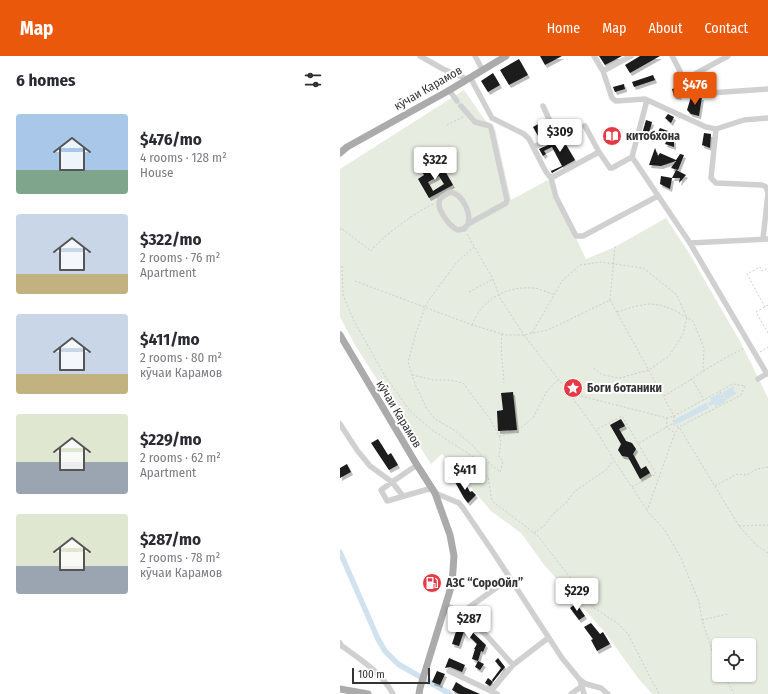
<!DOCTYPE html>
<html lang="en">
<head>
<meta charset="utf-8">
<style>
  :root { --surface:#fff; --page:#f2f2f3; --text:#2b2b33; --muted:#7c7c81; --accent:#ea580c }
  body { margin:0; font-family:"Fira Sans Condensed",sans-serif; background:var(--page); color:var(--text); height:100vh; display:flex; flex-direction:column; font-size:15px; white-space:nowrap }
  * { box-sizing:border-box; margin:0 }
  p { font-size:13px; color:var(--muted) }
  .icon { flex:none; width:22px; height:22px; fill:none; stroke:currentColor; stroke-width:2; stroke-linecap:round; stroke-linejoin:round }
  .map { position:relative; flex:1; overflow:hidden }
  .details { display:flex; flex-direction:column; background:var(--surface); width:340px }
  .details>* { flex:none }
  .controls { position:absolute; left:372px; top:582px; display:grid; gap:8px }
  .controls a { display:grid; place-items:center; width:44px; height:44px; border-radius:4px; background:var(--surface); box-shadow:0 1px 3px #0004; font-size:20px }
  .scale { position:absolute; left:12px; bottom:10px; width:78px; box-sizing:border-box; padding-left:4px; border:2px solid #333; border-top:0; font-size:11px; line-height:14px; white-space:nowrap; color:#333; -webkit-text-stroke:3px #fff; paint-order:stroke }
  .price { position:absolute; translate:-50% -34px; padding:0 9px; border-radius:4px; background:#fff; color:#222; font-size:13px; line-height:26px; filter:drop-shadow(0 1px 2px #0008) }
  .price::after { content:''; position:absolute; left:50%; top:24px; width:12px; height:9px; margin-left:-6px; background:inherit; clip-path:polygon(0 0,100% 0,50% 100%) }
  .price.current { background:var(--accent); color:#fff }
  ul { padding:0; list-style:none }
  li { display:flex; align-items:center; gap:12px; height:100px; padding:0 16px }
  li span { display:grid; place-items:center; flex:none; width:112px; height:80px; border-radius:4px; color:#555 }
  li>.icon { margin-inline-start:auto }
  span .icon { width:48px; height:48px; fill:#fffc; stroke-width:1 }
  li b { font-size:17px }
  h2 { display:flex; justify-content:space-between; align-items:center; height:48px; padding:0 16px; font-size:17px }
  header { display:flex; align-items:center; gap:24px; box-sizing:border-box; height:56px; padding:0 20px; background:var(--accent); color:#fff }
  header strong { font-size:19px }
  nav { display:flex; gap:22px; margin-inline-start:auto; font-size:14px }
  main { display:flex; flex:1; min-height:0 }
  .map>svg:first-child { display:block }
  .green { fill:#e6ecdf; fill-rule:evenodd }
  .water { fill:#cfe2ee }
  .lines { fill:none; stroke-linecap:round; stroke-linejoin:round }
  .canal { stroke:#cfe2ee; stroke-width:5.5 }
  .building { fill:#1a1a1a; fill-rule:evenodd; filter:url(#shadow) }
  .path { stroke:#cdcdcd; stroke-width:1; stroke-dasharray:2 2; stroke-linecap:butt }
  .minor { stroke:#d0d0d0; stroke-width:5.5 }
  .major { stroke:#ababab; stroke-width:7 }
  .labels { text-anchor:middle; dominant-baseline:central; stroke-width:4; stroke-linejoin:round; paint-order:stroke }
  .street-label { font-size:12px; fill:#333; stroke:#fff }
  .poi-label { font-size:12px; font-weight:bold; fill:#333; stroke:#fff; text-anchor:start }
</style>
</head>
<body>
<header>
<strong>Map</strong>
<nav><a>Home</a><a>Map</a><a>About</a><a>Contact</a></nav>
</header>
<main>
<section class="details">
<h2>6 homes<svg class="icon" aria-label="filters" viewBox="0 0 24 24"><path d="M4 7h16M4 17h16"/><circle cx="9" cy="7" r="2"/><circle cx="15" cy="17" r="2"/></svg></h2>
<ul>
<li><span style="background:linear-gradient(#a9c7e8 70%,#7fa58c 0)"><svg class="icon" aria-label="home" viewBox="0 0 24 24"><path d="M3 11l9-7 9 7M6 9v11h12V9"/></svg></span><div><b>$476/mo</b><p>4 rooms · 128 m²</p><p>House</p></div></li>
<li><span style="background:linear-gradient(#c9d6e8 75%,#c2b280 0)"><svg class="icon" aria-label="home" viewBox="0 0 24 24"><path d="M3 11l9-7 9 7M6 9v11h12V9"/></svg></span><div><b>$322/mo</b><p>2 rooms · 76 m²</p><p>Apartment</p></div></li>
<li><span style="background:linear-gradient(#c9d6e8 75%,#c2b280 0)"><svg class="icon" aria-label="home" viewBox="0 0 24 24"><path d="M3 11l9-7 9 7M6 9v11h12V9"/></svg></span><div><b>$411/mo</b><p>2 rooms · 80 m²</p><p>кӯчаи Карамов</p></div></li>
<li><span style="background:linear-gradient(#dfe7d0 60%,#9aa5b1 0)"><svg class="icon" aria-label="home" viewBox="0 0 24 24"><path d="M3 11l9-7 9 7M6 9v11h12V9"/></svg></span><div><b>$229/mo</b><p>2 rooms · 62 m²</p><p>Apartment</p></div></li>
<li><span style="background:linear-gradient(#dfe7d0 65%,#9aa5b1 0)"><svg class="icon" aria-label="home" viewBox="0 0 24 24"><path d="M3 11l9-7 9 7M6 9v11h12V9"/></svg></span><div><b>$287/mo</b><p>2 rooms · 78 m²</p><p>кӯчаи Карамов</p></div></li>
</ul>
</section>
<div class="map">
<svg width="428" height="638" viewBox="0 0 428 638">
  <defs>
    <filter id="shadow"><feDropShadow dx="2" dy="3" stdDeviation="0" flood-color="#0004"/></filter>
  </defs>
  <rect width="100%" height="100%" fill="#fff"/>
  <path class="green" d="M124,34L145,64L155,73L171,144L208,124L246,203L273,192L326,162L349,197L401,287L428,342V638H312L298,622L264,575L205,510L181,477L151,455L102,398L91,408L15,289L0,261V113ZM379,589H409V619H379Z"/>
  <path class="water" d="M394,330V335L397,337L386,344L382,337Z
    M380,337L385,346L375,351L374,348L370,350L368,347L372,345L370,342Z
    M366,347L369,352L337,368H334V364Z"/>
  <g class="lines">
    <path class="canal" d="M0,496L38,583L45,595L58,608L110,638"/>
  </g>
  <path class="building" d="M200,0H222L205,9Z
    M259,0H282L265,9Z
    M300,0H320L290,17L285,9Z
    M179,3L188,19L169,29L160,14Z
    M153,17L160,29L148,36L141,25Z
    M313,19L315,24L294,31L292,26Z
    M284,28L285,33L275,36L273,31Z
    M336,32L340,41L334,40L332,33Z
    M351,41L356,44V41H362L359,60L351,58L347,54Z
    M328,58L334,61L331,67L325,62Z
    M306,64L312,66L308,81L302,78Z
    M200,67L204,77L198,80L193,71Z
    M320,72L328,75L325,81L318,76Z
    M364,77L371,78L370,92L362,89Z
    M220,82L222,86L225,87L235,104L212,117L209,112L211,115L222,110L212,91L204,95L206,98L203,100L199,93L217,85Z
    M328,82L334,84V91L325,88Z
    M315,92L318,100L320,97L336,104L340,98L344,99L338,114L331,112L336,105L321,110L309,109Z
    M101,108L113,129L89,142L78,123L84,119L82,116L90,111L92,114ZM99,120L104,128L93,135L88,126Z
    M336,114L346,119L339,127L340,122H332Z
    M321,120L332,122L330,133L320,128Z
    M173,336L177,374L158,375L157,355L163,354L161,337Z
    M281,363L285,370L279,373L286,385L292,387L296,393L293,398L301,413L306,410L310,417L300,423L288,401L282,400L278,394L281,388L270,369Z
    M38,383L48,399L51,397L58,409L49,414L31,387Z
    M7,408L11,416L0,422V412Z
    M122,422L130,436L132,435L136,439L128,447L124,442L115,426Z
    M236,547L245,560L239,564L230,552Z
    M119,566L126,568V570L146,589L143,596L141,595L138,605L132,603L135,593H134L137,588L124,575L119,590L112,588Z
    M251,567L260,578L263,576L270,588L257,595L251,584L253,583L244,571Z
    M109,602L125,609L122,616L110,611L105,612Z
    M158,602L165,611L153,626L152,624L161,612L155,605Z
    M138,605L144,608L140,614L135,611Z
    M97,615L105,618L100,629L92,626Z
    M148,622L153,626L150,630L145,627Z
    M116,626L124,631L140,638H119L112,634Z"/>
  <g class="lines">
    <path class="path" d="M107,69L123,61
      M0,174L1,172L31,195C40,182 79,153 94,148
      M127,178L153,223L160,242L184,279L229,337L256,374
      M2,210L3,239L13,263L45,320L70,355L92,374L135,402L148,421L152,445L197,479L254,552L276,566L288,578L313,627L320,638
      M15,225L132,269L166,279H184L208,274L270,244L334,360L393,328L405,330L401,339L339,371L333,368L334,360L327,362L229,337
      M129,236L153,223
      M270,244L275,190
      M428,249L416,256L428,277
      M425,251L407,218L420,211L422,215L428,212
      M277,256L296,250L309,248L320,249L334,254L353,265L364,292L363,315
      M132,269C141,244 166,230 192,232C199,232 206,236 213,238
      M192,277L222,225L240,209L261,206L303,212L336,238L347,261L343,278L329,300L309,314L279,322L263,319L252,311
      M162,278C160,294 163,310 164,327
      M420,296L428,291
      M72,319L94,324H110L123,327L150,363L157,376L161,385L159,400L163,406L160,416L148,406L131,388L114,374L95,363L87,353L75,328L68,306L76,277L85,251L89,244L117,206L134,191
      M350,324C367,312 386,301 405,292
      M380,336L386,346
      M324,340L352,323L364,344
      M327,362L326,371L334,376
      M159,380L174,377L193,362L207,335L219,323
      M299,387L332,368
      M375,430L397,418L407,419L417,413L428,411
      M292,431L316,418L282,360L256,374L274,404L307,454
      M399,470L428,469
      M194,477L204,470L212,459L226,447L235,435L266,414L273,405
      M362,564L388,558
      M379,609L372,595L362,564L359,546L341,502L324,473L307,455L335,377L339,371L399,470L416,489L428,497
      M384,619L394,638"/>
    <path class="minor" d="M80,0L103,13L127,23
      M135,0L142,13
      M254,0L263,15L272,42L276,45L305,43L366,71L376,73L404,64L428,62
      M332,0L339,13L346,32L349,36L370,37L428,33
      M263,15L291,0
      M130,21L152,62L184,78L189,83L206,116L211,122L259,96L270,112H272L292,101
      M344,24L388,0
      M109,34L117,45
      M307,44L292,101L350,187L427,318
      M121,50L135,66L150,70L151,72L167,144L166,147L128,168L124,173L118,174C110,171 95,152 100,143C102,140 107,138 110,136C123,138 131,157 128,168
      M245,70L259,96
      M376,73L371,122L376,127L422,129L426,131L428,137L423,183
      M194,91L215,81L216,78L203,50
      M211,122L216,141L236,180H243L318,140
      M350,187L428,183
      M418,323L428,317
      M0,368L17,394L30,410L52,426L77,409
      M95,437L119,447L123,452L153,496L222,602L240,624L246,628L261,632L268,638
      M63,440L52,426L41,434L47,445L92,432
      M106,549L124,559L148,581L173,609L208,582
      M121,557L170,522
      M0,587L2,590C21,604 42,617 53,638
      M109,615L151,635
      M240,624L244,638
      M157,638L151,635L173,609
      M231,638L242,630"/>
    <path class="major" d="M0,97L7,91L108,35L166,0
      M0,279L77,409L95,437L110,479L114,500L112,528L80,632L79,638
      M0,633L28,638"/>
  </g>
  <defs>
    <g id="library-disc" transform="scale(1)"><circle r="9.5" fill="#e63946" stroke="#fff"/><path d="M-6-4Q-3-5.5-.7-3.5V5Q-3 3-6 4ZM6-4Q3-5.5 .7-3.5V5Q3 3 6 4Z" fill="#fff"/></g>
    <g id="sight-disc" transform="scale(1)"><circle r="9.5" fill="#e63946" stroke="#fff"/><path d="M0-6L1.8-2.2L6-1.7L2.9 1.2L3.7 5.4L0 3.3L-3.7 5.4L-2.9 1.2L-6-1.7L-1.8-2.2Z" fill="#fff"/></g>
    <g id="fuel-disc" transform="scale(1)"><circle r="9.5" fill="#e63946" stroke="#fff"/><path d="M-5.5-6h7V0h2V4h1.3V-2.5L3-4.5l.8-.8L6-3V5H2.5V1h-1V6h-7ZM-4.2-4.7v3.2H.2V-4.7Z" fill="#fff"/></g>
  </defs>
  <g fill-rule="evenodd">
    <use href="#library-disc" x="272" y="80"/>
    <use href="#sight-disc" x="233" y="332"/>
    <use href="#fuel-disc" x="92" y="527"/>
  </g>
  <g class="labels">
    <g class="street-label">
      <text transform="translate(88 32) rotate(-30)">кӯчаи Карамов</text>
      <text transform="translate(59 358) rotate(59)">кӯчаи Карамов</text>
    </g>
    <g class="poi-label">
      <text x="286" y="80">китобхона</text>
      <text x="247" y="332">Боги ботаники</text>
      <text x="106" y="527">АЗС “СороОйл”</text>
    </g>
  </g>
</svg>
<div class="controls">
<a><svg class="icon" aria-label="locate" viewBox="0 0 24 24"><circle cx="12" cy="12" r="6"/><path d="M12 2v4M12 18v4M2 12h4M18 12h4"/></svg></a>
</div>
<div class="scale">100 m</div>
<b class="price current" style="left:355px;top:50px">$476</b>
<b class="price" style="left:220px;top:97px">$309</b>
<b class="price" style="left:95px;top:125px">$322</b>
<b class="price" style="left:125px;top:435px">$411</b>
<b class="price" style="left:237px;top:556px">$229</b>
<b class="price" style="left:129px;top:584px">$287</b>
</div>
</main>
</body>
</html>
